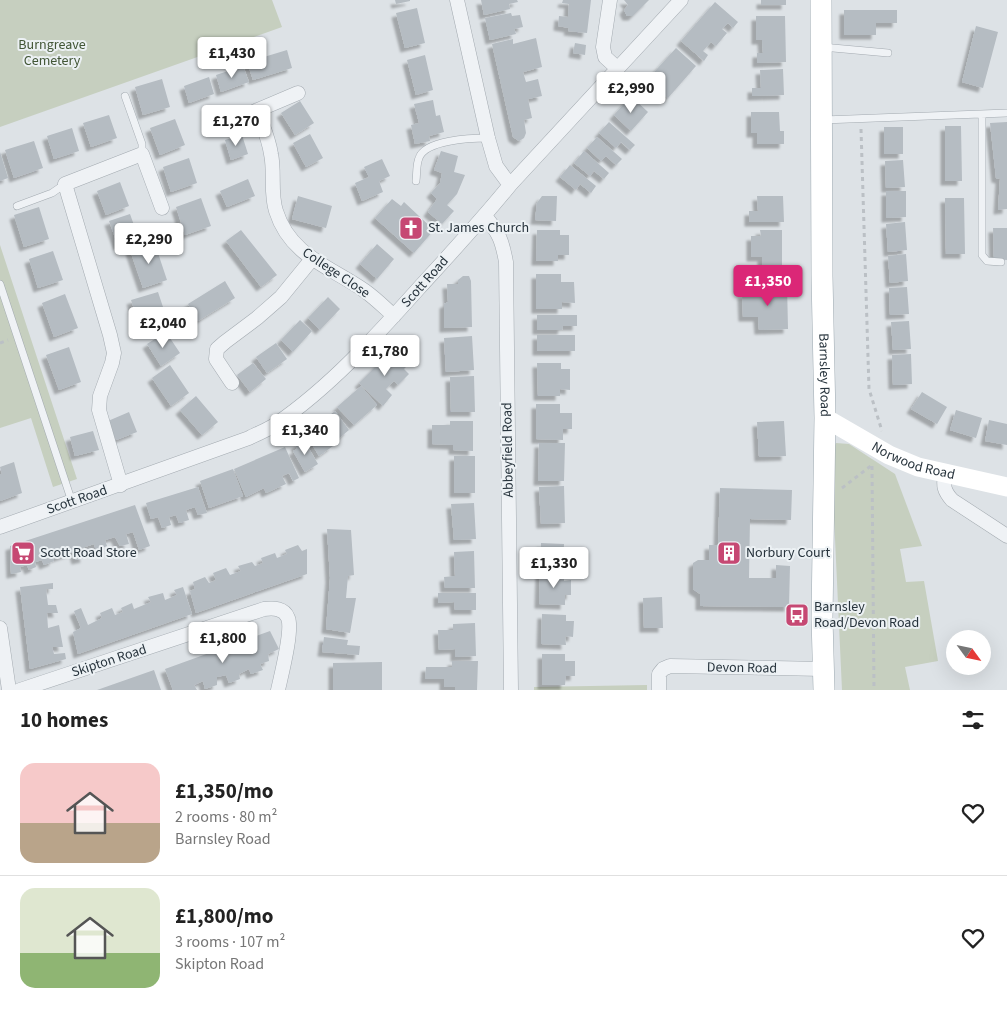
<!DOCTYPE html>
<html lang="en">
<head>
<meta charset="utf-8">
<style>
  :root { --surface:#fff; --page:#f2f2f2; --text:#222; --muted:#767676; --line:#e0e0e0; --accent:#db2777 }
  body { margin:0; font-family:"Source Sans 3",sans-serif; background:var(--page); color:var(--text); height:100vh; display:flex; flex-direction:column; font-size:19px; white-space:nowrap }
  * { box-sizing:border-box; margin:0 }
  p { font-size:16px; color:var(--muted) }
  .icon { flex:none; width:28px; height:28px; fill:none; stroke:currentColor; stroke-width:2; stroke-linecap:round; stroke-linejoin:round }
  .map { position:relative; height:690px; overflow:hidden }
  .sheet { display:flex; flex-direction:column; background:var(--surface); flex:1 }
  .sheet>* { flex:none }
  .needle { width:32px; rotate:123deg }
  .controls { position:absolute; left:946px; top:630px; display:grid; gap:10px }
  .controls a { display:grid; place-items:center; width:45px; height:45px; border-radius:50%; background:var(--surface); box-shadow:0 5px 20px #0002; font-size:25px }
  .price { position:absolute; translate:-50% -42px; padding:0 11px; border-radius:5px; background:#fff; color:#222; font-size:16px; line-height:32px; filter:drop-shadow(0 1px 2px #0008) }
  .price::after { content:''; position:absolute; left:50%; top:30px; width:15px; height:11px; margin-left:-8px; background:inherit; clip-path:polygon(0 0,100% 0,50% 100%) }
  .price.on { background:var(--accent); color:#fff }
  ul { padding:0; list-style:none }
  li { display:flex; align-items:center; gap:15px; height:125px; padding:0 20px }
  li+li { border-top:1px solid var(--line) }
  li span { display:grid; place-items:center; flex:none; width:140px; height:100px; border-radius:15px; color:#555 }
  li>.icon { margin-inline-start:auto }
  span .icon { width:60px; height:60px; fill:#fffc; stroke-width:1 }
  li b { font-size:21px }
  h2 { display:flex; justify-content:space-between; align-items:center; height:60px; padding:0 20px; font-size:21px }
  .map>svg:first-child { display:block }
  .green { fill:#c6cfbf }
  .building { fill:#b5bcc2; filter:url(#shadow) }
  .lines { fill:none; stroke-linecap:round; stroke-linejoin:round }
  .lane-casing { stroke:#a3aab0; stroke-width:8 }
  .street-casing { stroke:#a3aab0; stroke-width:15 }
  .primary-casing { stroke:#9da9b1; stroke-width:22 }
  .path { stroke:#bbc0c5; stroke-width:3; stroke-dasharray:4 4; stroke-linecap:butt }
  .lane { stroke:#eff2f5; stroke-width:7 }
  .street { stroke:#eff2f5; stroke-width:14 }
  .secondary { stroke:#fff; stroke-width:19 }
  .primary { stroke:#fff; stroke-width:21 }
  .labels { text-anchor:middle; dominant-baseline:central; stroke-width:4; stroke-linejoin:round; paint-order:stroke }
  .park-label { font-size:14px; fill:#425636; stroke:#ecf1f4 }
  .poi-label { font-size:14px; fill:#27333c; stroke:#ecf1f4; text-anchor:start }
  .street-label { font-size:14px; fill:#27333c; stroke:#ecf1f4 }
</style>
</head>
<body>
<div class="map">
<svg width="1007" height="690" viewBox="0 0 1007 690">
  <defs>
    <filter id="shadow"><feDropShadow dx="-4.5" dy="4.5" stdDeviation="1" flood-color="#0004"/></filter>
  </defs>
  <rect width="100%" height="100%" fill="#dde2e6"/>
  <path class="green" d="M0,0H272L282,27L0,127Z
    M0,245L77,479L53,487L31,418L0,428Z
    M836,443L849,444L895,474L922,546L900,549L906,582L924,581L938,661L905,667L910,690H842L831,452Z
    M647,685V690H534V687Z"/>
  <path class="building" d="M395,0H410V1L396,4Z
    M481,0H517L518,2L509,4L510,9L484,15Z
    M563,0H591L587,33L568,31L569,28L558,26L559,16L568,17L569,4L562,3Z
    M624,0H649L633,16H627L624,10L628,5Z
    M761,0H786V5H761Z
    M715,2L738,22L733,28L728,23L722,29L727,33L716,46L711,42L703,51L708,55L704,61L681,41Z
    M417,8L425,43L405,48L396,13Z
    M844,10H897V23H876V35H844Z
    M511,13L512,16L520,15L523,27L514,29L516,34L490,40L485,18Z
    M756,16H785L786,62L757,63V53H763L762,40H756Z
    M976,26L998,32L983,88L962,82Z
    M536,38L542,67L523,72L526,82L538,79L542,96L528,99L532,118L524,120L526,133L524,138L519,141L513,137L492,44L513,39V44Z
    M575,43L586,45L585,55L573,53Z
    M676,48L696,66L668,98L647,80Z
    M287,50L292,68L253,80L247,62Z
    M425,55L433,90L416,95L407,60Z
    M243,66L249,82L221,92L216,75Z
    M783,69L784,95L752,96V88H761L760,70Z
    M209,77L214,94L189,103L184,86Z
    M162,79L170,107L143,115L135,87Z
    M631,96L648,112L631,131L614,115Z
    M433,100L436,116L440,115L444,132L429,136L430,141L415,144L411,125L419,123L414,104Z
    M300,101L314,123L295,135L281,113Z
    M751,112H779L780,131H784V144H757V133H751Z
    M109,115L117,138L91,147L83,123Z
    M175,119L185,145L160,155L150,128Z
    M609,122L635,145L630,150L621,142L616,148L599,133Z
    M1007,122V209L998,210L1000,179L996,178L990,123Z
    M945,126H961L962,181H945Z
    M884,127H903V154H884Z
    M72,128L79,151L54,159L47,136Z
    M310,134L323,158L306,167L293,143Z
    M242,135L248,154L231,160L225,140Z
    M597,137L622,159L616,165L606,156L601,161L587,148Z
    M34,141L43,168L14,178L5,150Z
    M441,151L458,156L454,172L465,175L457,194L447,205L454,211L442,224L428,212L437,199L431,193L440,183L442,173L434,170Z
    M584,151L609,173L604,179L594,171L590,176L574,163Z
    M0,152L8,178L0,181Z
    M189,158L197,183L171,192L163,167Z
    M382,159L390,176L379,181L383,192L362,201L355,183L369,177L364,167Z
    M903,160L905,187L886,188L885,161Z
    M570,165L596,186L591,193L580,184L576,190L560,177Z
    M248,179L255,196L227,207L220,191Z
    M120,182L129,206L106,215L97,191Z
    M886,191H906V217L886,218Z
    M298,196L332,206L326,228L292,219Z
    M542,196H557L556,221L535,220L537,203Z
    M757,196H783L784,222H749V211H758Z
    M201,198L211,226L185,235L176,207Z
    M945,198H964L965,254H946Z
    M392,199L401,206L404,202L434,230L414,253L375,218Z
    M39,207L49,239L24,247L14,215Z
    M130,214L139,239L118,246L109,221Z
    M905,222L907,250L888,252L886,224Z
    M993,228H1007V260L994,259Z
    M241,230L277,275L261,287L226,241Z
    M537,230H560V235H569V255H558V261H536Z
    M760,230H782V267H762V257H751V236H761Z
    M154,241L167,280L143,288L130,250Z
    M377,244L394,259L377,279L360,264Z
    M53,251L63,280L38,288L29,259Z
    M906,254L908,281L890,283L888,256Z
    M536,274H561V282H574L575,303L562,302V309H536Z
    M463,276H469L471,281L472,327L444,328V304L448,302L447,284H458V280Z
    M225,281L235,298L198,321L188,304Z
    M761,284H787L788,329L759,330L758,317H743L742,294L761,293Z
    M907,287L909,314L890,315L889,288Z
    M158,292L167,319L140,327L131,300Z
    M65,294L78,328L54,337L42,303Z
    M328,297L340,309L320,330L308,318Z
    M537,315H577V326H563L562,330H537Z
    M300,320L312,331L293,352L281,340Z
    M909,321L911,349L893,350L891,322Z
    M166,332L180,353L161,366L147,344Z
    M537,335H575V351H537Z
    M472,336L474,370L446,372L444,338Z
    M276,343L287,359L267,373L256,357Z
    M69,347L81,382L59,390L46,355Z
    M392,350L408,365L404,369L409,374L398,385L394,381L386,389L392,395L383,406L359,383Z
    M911,354L912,384L893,385L892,355Z
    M253,363L266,379L250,392L237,375Z
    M537,363H561V369H570V390L560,389V396H538Z
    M170,365L189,393L171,406L152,378Z
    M474,376L475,412H451L450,377Z
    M361,386L377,405L354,425L337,407Z
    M922,392L947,407L937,424L911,409Z
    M196,396L218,422L202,435L180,410Z
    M536,404H560V413H572V429H563V440L536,439Z
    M956,410L982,418L976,438L950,430Z
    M335,411L349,430L337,440L322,421Z
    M129,412L137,432L116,440L108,421Z
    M989,420L1007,424V445L985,441Z
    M450,421H473V451L453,450V445L432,444V425H450Z
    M784,421L786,456L759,457L757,422Z
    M319,424L333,446L319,456L305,433Z
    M93,431L99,450L75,456L70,437Z
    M304,440L318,464L305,472L293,451L297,449L295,445Z
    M539,443H565L564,481H538Z
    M285,447L299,478L293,481L289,473L282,476L286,484L266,493L264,488L246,497L234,469Z
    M454,456H475V493H454Z
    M14,462L22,493L0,501V474H2L0,467Z
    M233,469L243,496L209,508L200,481Z
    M564,486L565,523L541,524L539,487Z
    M198,487L207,513L198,515L195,507L186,510L189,520L179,523L176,515L169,517L171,525L162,528L158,517L151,519L146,503Z
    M720,488L792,490L791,520L750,519L749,578H776V565L790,566L789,607L700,606V594L693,589V563L698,560H709V545H718Z
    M474,503L476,539L454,540L451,504Z
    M135,505L150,546L139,550L133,532L126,534L129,544L120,546L115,537L105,540L107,546L96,551L94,544L82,548L85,558L76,560L74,552L53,559L54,561L44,565L42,560L35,562L36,567L29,570L27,565L20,567L21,572L11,574L10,546Z
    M327,529L351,530L354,575L348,576L346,598H356L350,633L326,629L330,578Z
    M541,543L564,544L563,563L540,562Z
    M298,545L302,551L307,549V574L196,613L190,591L195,589L193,582L205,577L209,583L216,580L213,573L226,568L230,575L241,571L238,566L252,562L255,566L263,563L261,558L275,553L277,558L287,554L285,550Z
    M474,551L475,588H445L444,577L455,576L454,552Z
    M540,573H564V581L571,580V595H565V605L539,604Z
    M53,583V589H46L48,605H56L58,613H47L48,628L59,625L63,647H52L54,654L65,653L66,659L30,669L20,587Z
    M183,587L192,614L78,654L73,632L81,628L74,611L81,608L88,625L102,618L100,613L112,608L115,615L123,612L121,608L132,603L134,609L151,602L148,597L163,593L165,600L177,595L174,590Z
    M438,593H476V610H455L454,602L438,603Z
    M662,597L663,628H644L643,598Z
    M542,614L566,615V621H574L573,637L565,636L566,645L541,644Z
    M475,623L476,656L455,657V649L439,650L438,630H453V624Z
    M270,631L279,649L268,654L269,661L260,664L263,670L251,674L249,669L239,674L240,679L229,683L226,675L217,677V685L205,689L203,681L194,685L197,690H173L165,669Z
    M324,637L348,640L347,645L360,646L359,655L322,652Z
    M542,654H565V661H575V676H566L565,685H542Z
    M452,661H478L477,690H455V687H444V679H425L426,667H452Z
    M382,662V690H333V663Z
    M154,670L161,690H97Z"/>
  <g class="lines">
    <g class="lane-casing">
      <path id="lane" d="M822,47L888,53
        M125,96L142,144V154
        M982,114V255L987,261L1001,262
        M823,120L1007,113
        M416,181C417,174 416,165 419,158C425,140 471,138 488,138
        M17,206L52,193L65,184
        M0,284L72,502"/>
    </g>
    <g class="street-casing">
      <path id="street" d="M457,0L488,138L496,166L510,185
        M610,0L603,47L605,57L617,68
        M257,110C262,124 269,139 271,154C275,172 270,193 276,211C290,256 331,267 365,291C375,298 385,308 394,316
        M220,126L298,93
        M485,216C499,233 502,240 506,262L511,690
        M232,383L216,359L217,349L225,342L257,318L281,297L312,259
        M945,474C943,486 944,491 952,500L1007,536
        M121,485L99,410L100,396L112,363L114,353L110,335L65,184L142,154L162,208
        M0,527L249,438C258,433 268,430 276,424C330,387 376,336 419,288C450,254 481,221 510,185L681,0
        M0,628L9,690
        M20,690L264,609C274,608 284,608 288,618C293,630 281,676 278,690
        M659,690V674L663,669L670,666L822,669"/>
    </g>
    <g class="primary-casing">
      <g id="primary">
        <path id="s2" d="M821,0L822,276L825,418L822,618L824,690"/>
      </g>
    </g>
    <path class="path" d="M861,129L869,389L882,431
      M0,343L8,340
      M872,466L874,690
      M842,488L872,465"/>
    <use href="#lane" class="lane"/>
    <use href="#street" class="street"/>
    <path class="secondary" id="s1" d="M825,418L889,455L918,467L1007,487"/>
    <use href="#primary" class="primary"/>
  </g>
  <defs>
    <g id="church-square" transform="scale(1.25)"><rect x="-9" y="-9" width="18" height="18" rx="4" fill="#c64873" stroke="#ecf1f4"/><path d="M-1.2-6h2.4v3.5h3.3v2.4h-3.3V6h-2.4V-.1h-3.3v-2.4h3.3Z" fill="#fff"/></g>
    <g id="supermarket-square" transform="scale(1.25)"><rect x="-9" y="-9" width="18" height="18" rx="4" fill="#c64873" stroke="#ecf1f4"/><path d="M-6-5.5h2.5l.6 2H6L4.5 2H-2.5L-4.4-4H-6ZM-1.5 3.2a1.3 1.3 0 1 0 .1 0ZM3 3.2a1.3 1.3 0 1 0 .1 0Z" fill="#fff"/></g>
    <g id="building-square" transform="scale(1.25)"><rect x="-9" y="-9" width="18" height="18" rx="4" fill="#c64873" stroke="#ecf1f4"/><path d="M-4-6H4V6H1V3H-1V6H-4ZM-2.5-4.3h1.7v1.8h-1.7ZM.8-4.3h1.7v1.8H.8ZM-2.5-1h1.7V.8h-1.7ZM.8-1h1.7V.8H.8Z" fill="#fff"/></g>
    <g id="bus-square" transform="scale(1.25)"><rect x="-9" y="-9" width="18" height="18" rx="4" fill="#c64873" stroke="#ecf1f4"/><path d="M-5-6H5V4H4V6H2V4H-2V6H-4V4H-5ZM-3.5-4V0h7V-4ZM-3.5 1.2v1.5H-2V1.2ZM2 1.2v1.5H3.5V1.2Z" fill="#fff"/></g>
  </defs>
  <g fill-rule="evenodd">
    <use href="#church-square" x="411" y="228"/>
    <use href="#supermarket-square" x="23" y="553"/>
    <use href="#building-square" x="729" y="553"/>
    <use href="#bus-square" x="797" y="615"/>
  </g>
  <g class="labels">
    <g class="park-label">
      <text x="52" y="45">Burngreave<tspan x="52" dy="16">Cemetery</tspan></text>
    </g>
    <g class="poi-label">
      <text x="428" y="228">St. James Church</text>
      <text x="40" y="553">Scott Road Store</text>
      <text x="746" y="553">Norbury Court</text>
      <text x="814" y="607">Barnsley<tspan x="814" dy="16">Road/Devon Road</tspan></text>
    </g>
    <g class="street-label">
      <text transform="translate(336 273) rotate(34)">College Close</text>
      <text transform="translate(425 282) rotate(-48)">Scott Road</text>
      <text stroke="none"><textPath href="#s2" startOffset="375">Barnsley Road</textPath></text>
      <text transform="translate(508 450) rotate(-91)">Abbeyfield Road</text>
      <text stroke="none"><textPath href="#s1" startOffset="99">Norwood Road</textPath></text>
      <text transform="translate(77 500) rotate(-19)">Scott Road</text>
      <text transform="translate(109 661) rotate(-18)">Skipton Road</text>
      <text transform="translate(742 668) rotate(1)">Devon Road</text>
    </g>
  </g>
</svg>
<div class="controls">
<a><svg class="needle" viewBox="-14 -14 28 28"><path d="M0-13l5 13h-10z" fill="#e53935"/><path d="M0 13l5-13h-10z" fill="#767676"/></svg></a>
</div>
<b class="price" style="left:232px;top:79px">£1,430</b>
<b class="price" style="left:631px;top:114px">£2,990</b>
<b class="price" style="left:236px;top:147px">£1,270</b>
<b class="price" style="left:149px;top:265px">£2,290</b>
<b class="price on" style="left:768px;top:307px">£1,350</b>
<b class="price" style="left:163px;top:349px">£2,040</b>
<b class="price" style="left:385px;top:377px">£1,780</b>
<b class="price" style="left:305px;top:456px">£1,340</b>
<b class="price" style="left:554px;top:589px">£1,330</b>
<b class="price" style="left:223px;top:664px">£1,800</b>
</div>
<section class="sheet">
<h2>10 homes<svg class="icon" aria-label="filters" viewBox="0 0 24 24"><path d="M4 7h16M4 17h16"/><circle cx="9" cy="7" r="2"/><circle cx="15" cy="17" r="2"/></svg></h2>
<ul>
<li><span style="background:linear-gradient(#f6c9c9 60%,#b9a48a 0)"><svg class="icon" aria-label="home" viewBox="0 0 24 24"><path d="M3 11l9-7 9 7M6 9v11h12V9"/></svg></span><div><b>£1,350/mo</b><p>2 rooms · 80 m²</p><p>Barnsley Road</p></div><svg class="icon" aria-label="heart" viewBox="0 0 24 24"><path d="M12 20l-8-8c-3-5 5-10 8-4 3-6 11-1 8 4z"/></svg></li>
<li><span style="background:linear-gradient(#dfe7d0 65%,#8fb573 0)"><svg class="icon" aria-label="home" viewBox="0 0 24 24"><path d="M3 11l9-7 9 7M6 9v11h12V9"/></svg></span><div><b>£1,800/mo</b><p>3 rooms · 107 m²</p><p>Skipton Road</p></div><svg class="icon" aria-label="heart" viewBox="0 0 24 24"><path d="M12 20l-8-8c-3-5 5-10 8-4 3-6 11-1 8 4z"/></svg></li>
</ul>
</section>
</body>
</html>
